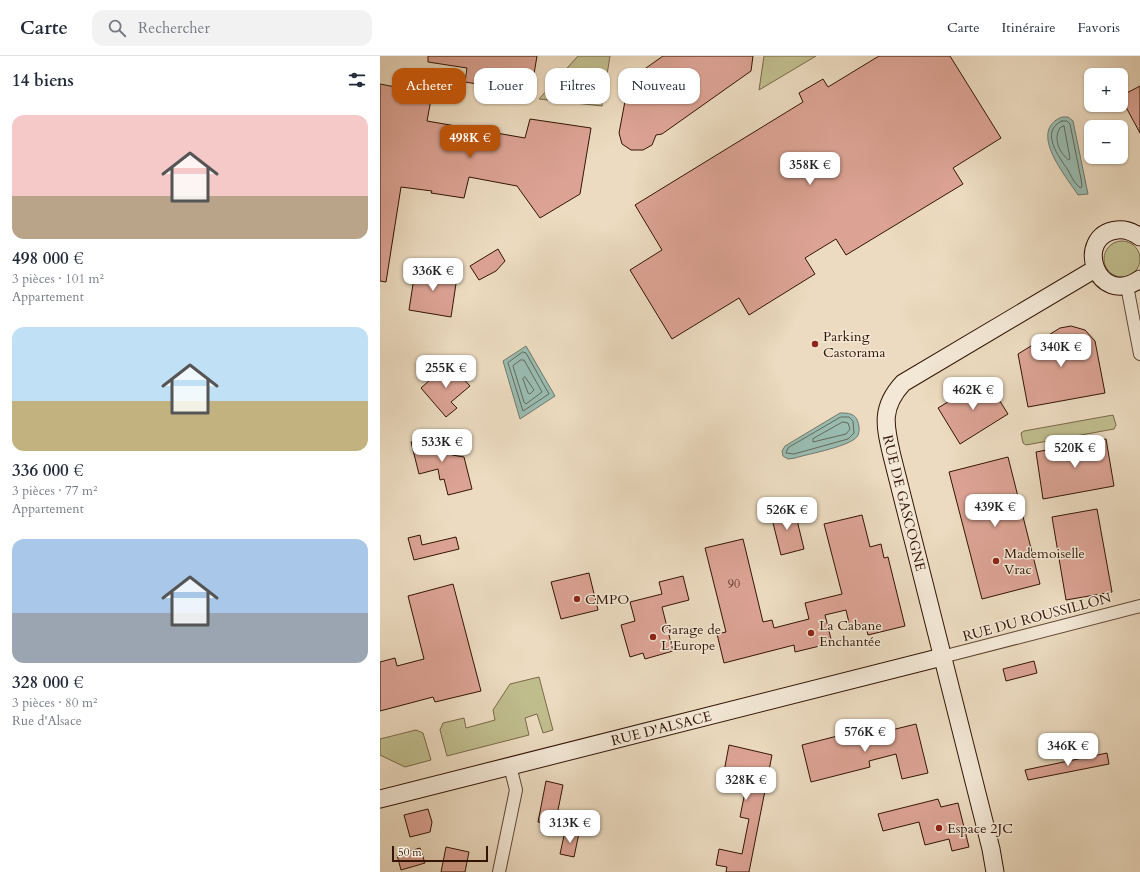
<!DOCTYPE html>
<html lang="fr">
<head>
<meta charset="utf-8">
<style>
  :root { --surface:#fff; --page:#f2f2f3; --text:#1f2937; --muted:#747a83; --line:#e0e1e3; --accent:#b45309 }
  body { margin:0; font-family:Cardo,serif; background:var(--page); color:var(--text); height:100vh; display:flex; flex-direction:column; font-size:15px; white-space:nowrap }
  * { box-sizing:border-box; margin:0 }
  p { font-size:13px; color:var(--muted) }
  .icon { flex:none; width:22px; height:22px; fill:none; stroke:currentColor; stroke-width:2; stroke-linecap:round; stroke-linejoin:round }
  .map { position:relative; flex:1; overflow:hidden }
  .drawer { display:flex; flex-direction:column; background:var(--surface); width:380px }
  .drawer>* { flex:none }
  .hud { position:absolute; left:12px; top:12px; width:380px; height:36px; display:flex; gap:8px }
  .fabs { position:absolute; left:704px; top:12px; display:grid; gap:8px }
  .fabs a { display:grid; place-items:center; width:44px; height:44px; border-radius:8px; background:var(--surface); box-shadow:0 1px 3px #0004; font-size:20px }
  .scale { position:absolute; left:12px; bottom:10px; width:96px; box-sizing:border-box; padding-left:4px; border:2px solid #331405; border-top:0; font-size:11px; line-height:14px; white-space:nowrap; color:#331405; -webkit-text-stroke:3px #f3e8d6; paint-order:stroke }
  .price { position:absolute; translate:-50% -34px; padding:0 9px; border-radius:8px; background:#fff; color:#222; font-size:13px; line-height:26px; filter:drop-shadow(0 1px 2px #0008) }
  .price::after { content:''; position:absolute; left:50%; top:24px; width:12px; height:9px; margin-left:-6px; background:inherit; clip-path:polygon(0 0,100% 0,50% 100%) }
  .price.on { background:var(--accent); color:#fff }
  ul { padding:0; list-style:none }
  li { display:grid; align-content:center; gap:8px; height:212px; padding:0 12px }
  li span { display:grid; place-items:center; height:124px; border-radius:12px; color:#555 }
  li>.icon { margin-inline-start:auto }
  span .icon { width:72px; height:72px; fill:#fffc; stroke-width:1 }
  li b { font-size:17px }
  h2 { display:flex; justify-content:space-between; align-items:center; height:48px; padding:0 12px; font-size:17px }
  .chip { padding:0 14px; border-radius:12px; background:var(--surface); box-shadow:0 1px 3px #0004; font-size:14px; line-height:36px }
  .chip.on { background:var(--accent); color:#fff }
  header { display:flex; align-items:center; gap:24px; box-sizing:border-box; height:56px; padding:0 20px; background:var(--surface); border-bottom:1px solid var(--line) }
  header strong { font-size:19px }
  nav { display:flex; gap:22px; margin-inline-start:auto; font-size:14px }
  .search { width:280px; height:36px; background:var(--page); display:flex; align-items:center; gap:10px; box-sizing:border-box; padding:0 14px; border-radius:12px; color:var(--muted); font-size:15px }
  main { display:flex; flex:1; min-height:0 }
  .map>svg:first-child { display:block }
  .green { fill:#c0bd8d; stroke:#7a6849 }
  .water { fill:#99bbb0; stroke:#70786c }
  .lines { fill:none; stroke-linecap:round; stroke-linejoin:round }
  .shore { stroke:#66685a; stroke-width:1 }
  .building { fill:#dca394; stroke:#331405 }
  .street-casing { stroke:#614634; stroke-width:14 }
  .secondary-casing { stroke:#331405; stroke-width:19 }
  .street { stroke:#f3e8d6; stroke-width:12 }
  .secondary { stroke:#f3e8d6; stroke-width:17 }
  .poi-dot { fill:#8f2418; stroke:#f3e8d6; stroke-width:1.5 }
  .labels { text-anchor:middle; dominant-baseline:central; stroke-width:3; stroke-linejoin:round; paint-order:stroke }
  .number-label { font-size:12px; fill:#5d3829 }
  .poi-label { font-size:14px; fill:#331405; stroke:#f3e8d6; text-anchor:start }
  .street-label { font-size:14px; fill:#331405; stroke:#f3e8d6 }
</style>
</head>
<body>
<header>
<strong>Carte</strong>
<div class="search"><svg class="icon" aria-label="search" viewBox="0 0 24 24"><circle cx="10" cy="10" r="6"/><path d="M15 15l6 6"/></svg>Rechercher</div>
<nav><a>Carte</a><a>Itinéraire</a><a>Favoris</a></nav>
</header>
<main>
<section class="drawer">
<h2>14 biens<svg class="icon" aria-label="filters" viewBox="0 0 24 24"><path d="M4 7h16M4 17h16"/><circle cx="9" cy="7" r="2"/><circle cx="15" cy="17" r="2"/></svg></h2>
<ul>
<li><span style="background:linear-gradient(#f6c9c9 65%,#b9a48a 0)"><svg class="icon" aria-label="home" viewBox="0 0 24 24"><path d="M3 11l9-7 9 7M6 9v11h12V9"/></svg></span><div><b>498 000 €</b><p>3 pièces · 101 m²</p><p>Appartement</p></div></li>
<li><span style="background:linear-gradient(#bfe0f5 60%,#c2b280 0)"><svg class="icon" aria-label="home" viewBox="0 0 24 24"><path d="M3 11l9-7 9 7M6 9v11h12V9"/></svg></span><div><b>336 000 €</b><p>3 pièces · 77 m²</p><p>Appartement</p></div></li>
<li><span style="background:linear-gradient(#a9c7e8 60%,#9aa5b1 0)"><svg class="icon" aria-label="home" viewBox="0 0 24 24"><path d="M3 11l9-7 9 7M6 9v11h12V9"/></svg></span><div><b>328 000 €</b><p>3 pièces · 80 m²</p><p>Rue d'Alsace</p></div></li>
</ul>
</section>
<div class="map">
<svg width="760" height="816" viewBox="0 0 760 816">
  <rect width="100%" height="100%" fill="#ecdbc0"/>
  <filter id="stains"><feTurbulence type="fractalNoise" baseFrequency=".005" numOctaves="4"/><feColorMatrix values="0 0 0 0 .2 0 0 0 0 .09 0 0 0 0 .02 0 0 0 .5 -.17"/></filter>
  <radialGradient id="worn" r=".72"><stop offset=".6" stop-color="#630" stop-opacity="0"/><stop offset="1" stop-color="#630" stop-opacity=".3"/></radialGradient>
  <path class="green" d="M198,0H230L222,50L159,43Z
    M384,0H436L379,34Z
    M724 203a18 18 0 1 1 36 0a18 18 0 1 1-36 0Z
    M733,359L736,369L734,373L646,389L643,387L641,377L644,375Z
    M159,621L173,674L163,677L157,658L145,662L149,679L67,700L60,674L63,667L84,662L86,672L115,664L113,654L130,628Z
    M36,674L43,677L51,704L25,711L0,699V683Z"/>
  <path class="water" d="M682,61H688L693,65L708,138L698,139C686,120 647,75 682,61Z
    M146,290L175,340L140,363L123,305Z
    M460,357C468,357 475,357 478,366C479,370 480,374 478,379C474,390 427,398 415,402L408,403L403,400L402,395L405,390Z"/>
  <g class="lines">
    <path class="shore" d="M682,65H687L690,68L701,123L702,130L701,132C695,129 691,120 688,114C679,101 659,75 682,65Z
      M684,70L690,102L689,104C679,97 673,82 680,72Z
      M143,296L146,297L169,338L143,355L128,307Z
      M141,304H144L162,336L146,348L144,346L133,310Z
      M145,321L154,334L150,338L148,337L143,323Z
      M461,361H469L473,365L474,377L468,383L414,398L406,397L408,392Z
      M463,366L468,367L470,373L466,378L433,386V383Z"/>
  </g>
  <path class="building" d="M48,0H157L153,24L107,16L104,29L85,26L87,12L48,6Z
    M283,0H373L371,15L282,78L276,79L272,89L263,94H251L242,88L239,77L249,24Z
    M499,0H570L621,82L573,112L583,128L466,199L456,183L425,202L435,218L369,259L359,242L292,283L250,214L282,194L255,149L423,46L419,37L443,23L448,31Z
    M0,28L52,38L47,65L145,82L150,63L211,72L200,138L160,162L137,130L89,121L84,142L51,137L52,135L21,131L6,226L0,225Z
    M760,30V77L741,42V40Z
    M118,193L125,205L116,215L99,224L90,210Z
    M36,209L52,211L51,217L77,221L71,261L29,254Z
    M691,270L705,274L715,285L725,337L648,351L638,298L680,272Z
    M69,307L90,330L71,346L77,352L66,361L41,332Z
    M606,323L628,358L580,388L558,352Z
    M66,377L72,399L84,401L92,433L68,439L64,423L60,424L58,413L39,418L31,386Z
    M726,383L734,430L663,443L656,396Z
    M628,401L660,528L602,543L569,416Z
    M414,452L424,493L401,499L390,455L400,453V455Z
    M717,453L732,536L686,544L672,461Z
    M482,459L490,491L501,488L504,502L508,501L525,570L488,579L485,567L470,571L466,554L445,559L452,587L415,596L414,589L344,607L337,578L346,576L325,492L363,483L383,566L392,564L394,572L429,563L425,547L462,538L444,468Z
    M40,479L42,489L76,481L79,493L34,504L28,482Z
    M209,517L218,554L181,563L171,526Z
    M303,520L309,544L282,551L293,595L265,603L263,597L250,601L241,569L255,565L250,546L282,538L279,526Z
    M73,528L101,635L55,646L53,641L0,655V606L15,602L17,610L44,603L28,540Z
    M654,605L657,617L626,625L623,613Z
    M536,668L548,717L522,723L516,698L489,705L490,711L431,726L422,689L481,674L483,681Z
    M349,689L392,699L369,816H346L347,811L336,809L339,793L362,798L369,763L360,761L367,726L343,721Z
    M727,697L729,708L648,724L645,714Z
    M166,725L183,729L175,769L158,766Z
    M558,743L561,751L578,747L589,791L572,795L569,783L545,789L539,766L503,775L498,758Z
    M48,753L52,766L50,776L30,781L24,759Z
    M185,775L199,777L194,801L180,798Z
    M66,791L89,796L85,816H61Z
    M40,792L45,807L21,814L17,799Z"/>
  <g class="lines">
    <g class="street-casing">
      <path id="street" d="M747,230L760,298
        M562,601L760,550
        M119,816L136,734L130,710"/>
    </g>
    <g class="secondary-casing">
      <g id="secondary">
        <path d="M760,181C753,176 746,173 737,174C693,179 716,253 760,223"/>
        <path id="s1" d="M0,743L562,601"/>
        <path d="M615,816L611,793L512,400C505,370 500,352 523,327L715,213"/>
      </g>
    </g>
    <use href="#street" class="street"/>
    <use href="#secondary" class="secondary"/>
  </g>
  <g class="poi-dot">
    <circle cx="435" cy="288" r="4"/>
    <circle cx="616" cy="505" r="4"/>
    <circle cx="197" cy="543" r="4"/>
    <circle cx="431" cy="577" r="4"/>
    <circle cx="273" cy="581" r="4"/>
    <circle cx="559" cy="772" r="4"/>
  </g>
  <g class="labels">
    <g class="number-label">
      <text x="354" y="528">90</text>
    </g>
    <g class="poi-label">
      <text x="443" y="280">Parking<tspan x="443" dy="16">Castorama</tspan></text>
      <text x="624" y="497">Mademoiselle<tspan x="624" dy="16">Vrac</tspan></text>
      <text x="205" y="543">CMPO</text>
      <text x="439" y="569">La Cabane<tspan x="439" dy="16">Enchantée</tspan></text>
      <text x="281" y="573">Garage de<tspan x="281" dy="16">L'Europe</tspan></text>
      <text x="567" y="772">Espace 2JC</text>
    </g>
    <g class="street-label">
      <text transform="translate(524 447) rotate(76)">RUE DE GASCOGNE</text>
      <text transform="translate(657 561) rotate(-15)">RUE DU ROUSSILLON</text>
      <text stroke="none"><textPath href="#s1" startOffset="290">RUE D'ALSACE</textPath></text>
    </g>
  </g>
  <rect width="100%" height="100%" filter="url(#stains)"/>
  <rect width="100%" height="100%" fill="url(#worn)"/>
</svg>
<div class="fabs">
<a>+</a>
<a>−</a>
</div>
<div class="scale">50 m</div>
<b class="price on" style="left:90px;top:103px">498K €</b>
<b class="price" style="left:430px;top:130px">358K €</b>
<b class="price" style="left:53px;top:236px">336K €</b>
<b class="price" style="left:681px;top:312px">340K €</b>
<b class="price" style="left:66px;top:333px">255K €</b>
<b class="price" style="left:593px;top:355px">462K €</b>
<b class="price" style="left:62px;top:407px">533K €</b>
<b class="price" style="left:695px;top:413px">520K €</b>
<b class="price" style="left:615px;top:472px">439K €</b>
<b class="price" style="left:407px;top:475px">526K €</b>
<b class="price" style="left:485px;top:697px">576K €</b>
<b class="price" style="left:688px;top:711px">346K €</b>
<b class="price" style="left:366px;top:745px">328K €</b>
<b class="price" style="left:190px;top:788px">313K €</b>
<div class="hud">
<a class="chip on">Acheter</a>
<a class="chip">Louer</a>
<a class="chip">Filtres</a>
<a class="chip">Nouveau</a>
</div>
</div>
</main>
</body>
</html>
